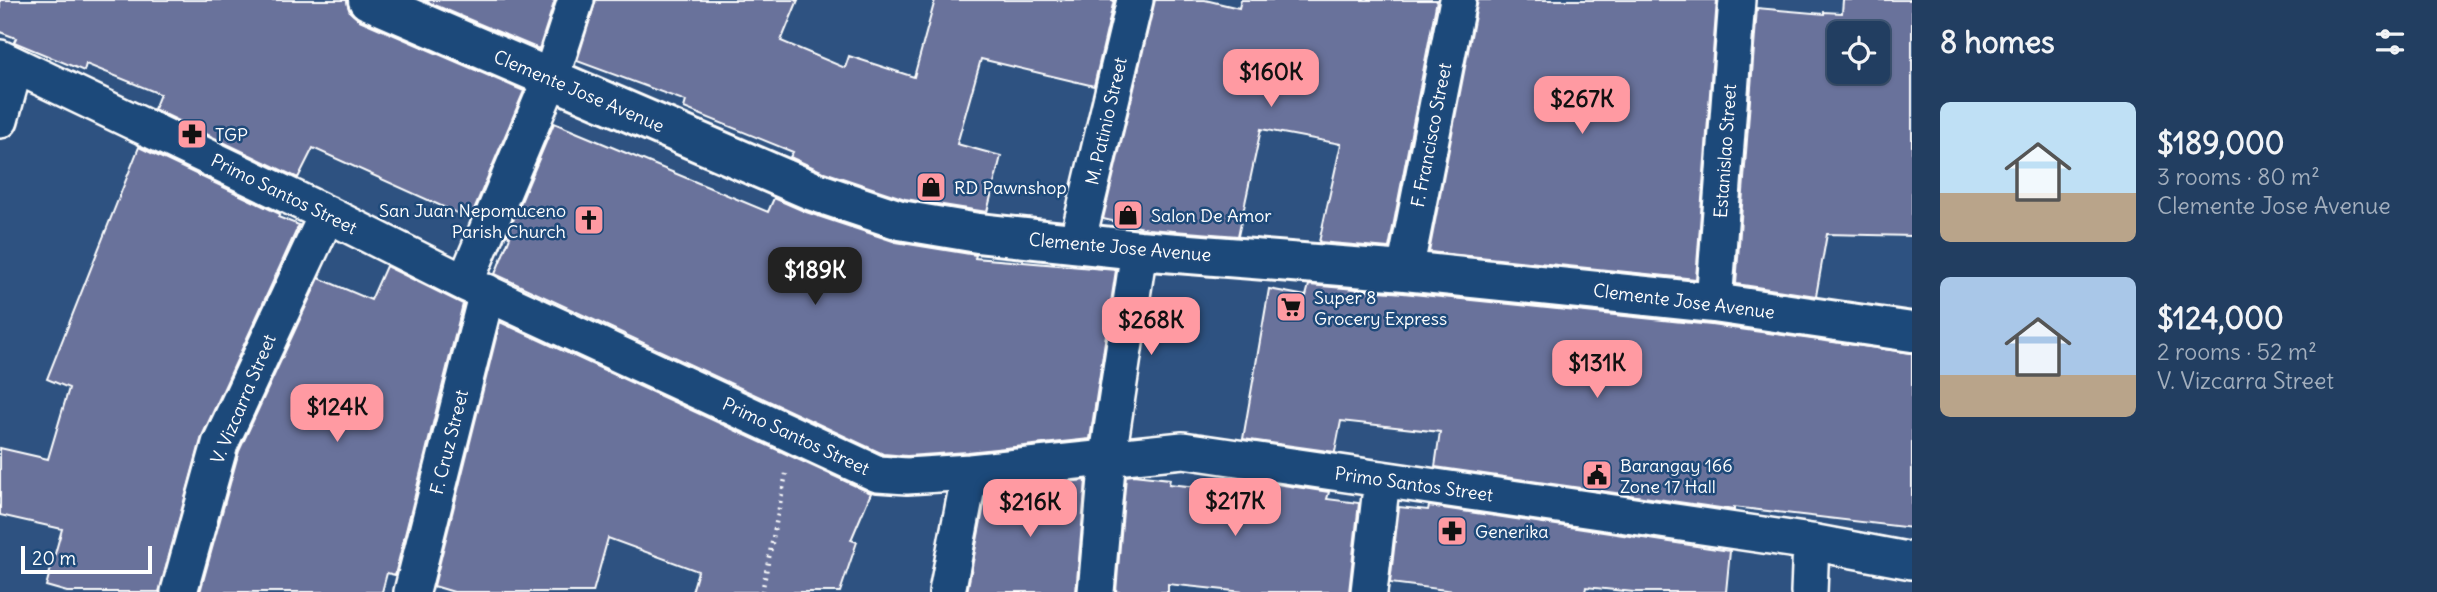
<!DOCTYPE html>
<html lang="en">
<head>
<meta charset="utf-8">
<style>
  :root { --surface:#223e61; --page:#2e496a; --text:#f1f3f6; --muted:#a2aebd; --line:#3f5776; --accent:#ff9aa2 }
  body { margin:0; font-family:Delius,sans-serif; background:var(--page); color:var(--text); height:100vh; display:flex; flex-direction:column; font-size:26px; white-space:nowrap }
  * { box-sizing:border-box; margin:0 }
  p { font-size:23px; color:var(--muted) }
  .icon { flex:none; width:38px; height:38px; fill:none; stroke:currentColor; stroke-width:2; stroke-linecap:round; stroke-linejoin:round }
  .map { position:relative; flex:1; overflow:hidden }
  .sheet { display:flex; flex-direction:column; background:var(--surface); width:525px }
  .sheet>* { flex:none }
  .buttons { position:absolute; left:1827px; top:21px; display:grid; gap:14px }
  .buttons a { display:grid; place-items:center; width:63px; height:63px; border-radius:10px; background:var(--surface); box-shadow:0 2px 5px #0004,0 0 0 2px var(--line); font-size:35px }
  .scale { position:absolute; left:21px; bottom:18px; width:131px; box-sizing:border-box; padding-left:7px; border:4px solid #fff; border-top:0; font-size:19px; line-height:24px; white-space:nowrap; color:#fff; -webkit-text-stroke:5px #1f4a7a; paint-order:stroke }
  .price { position:absolute; translate:-50% -60px; padding:0 16px; border-radius:14px; background:var(--accent); color:#111; font-size:23px; line-height:46px; filter:drop-shadow(0 2px 4px #0008) }
  .price::after { content:''; position:absolute; left:50%; top:42px; width:21px; height:16px; margin-left:-10px; background:inherit; clip-path:polygon(0 0,100% 0,50% 100%) }
  .price.active { background:#222; color:#fff }
  ul { padding:0; list-style:none }
  li { display:flex; align-items:center; gap:21px; height:175px; padding:0 28px }
  li span { display:grid; place-items:center; flex:none; width:196px; height:140px; border-radius:10px; color:#555 }
  li>.icon { margin-inline-start:auto }
  span .icon { width:84px; height:84px; fill:#fffc; stroke-width:1 }
  li b { font-size:30px }
  h2 { display:flex; justify-content:space-between; align-items:center; height:84px; padding:0 28px; font-size:30px }
  main { display:flex; flex:1; min-height:0 }
  .map>svg:first-child { display:block }
  .building { fill:#69729b; stroke:#fff; stroke-width:2; fill-rule:evenodd }
  .lines { fill:none; stroke-linecap:round; stroke-linejoin:round }
  .minor-casing { stroke:#fff; stroke-width:40 }
  .tertiary-casing { stroke:#fff; stroke-width:44 }
  .path { stroke:#fff; stroke-width:4.5; stroke-dasharray:2 5; stroke-linecap:butt }
  .minor { stroke:#1f4a7a; stroke-width:35 }
  .tertiary { stroke:#1f4a7a; stroke-width:38 }
  .labels { text-anchor:middle; dominant-baseline:central; stroke-width:5; stroke-linejoin:round; paint-order:stroke }
  .street-label { font-size:18px; fill:#fff; stroke:#1f4a7a }
  .poi-label { font-size:18px; fill:#fff; stroke:#1f4a7a; text-anchor:start }
</style>
</head>
<body>
<main>
<div class="map">
<svg width="1912" height="592" viewBox="0 0 1912 592">
  <rect width="100%" height="100%" fill="#2e5281"/>
  <filter id="ink" filterUnits="userSpaceOnUse"><feTurbulence type="fractalNoise" baseFrequency=".0143" numOctaves="2"/><feDisplacementMap in="SourceGraphic" scale="14" xChannelSelector="R" yChannelSelector="G"/><feConvolveMatrix kernelMatrix="1 2 1 2 8 2 1 2 1" color-interpolation-filters="sRGB"/></filter>
  <g filter="url(#ink)">
    <path class="building" d="M0,0H347L350,12L359,20L524,91L470,219L313,148L298,178L154,109L160,94L86,64L84,71L14,42L16,38L0,32Z
      M423,0H555L539,49Z
      M596,0H798L781,41L845,68L849,56L914,77L935,0H1114L1094,86L981,59L957,144L1001,156L987,212L905,199L821,171L790,157L793,152L684,108L686,101L577,61Z
      M1155,0H1205L1239,8L1241,0H1437L1389,248L1319,242L1341,144L1261,129L1238,236L1148,229L1103,219Z
      M1478,0H1717L1696,279L1429,252Z
      M1843,0H1912V236L1827,234L1816,296L1736,284L1757,8L1824,14V12L1842,13ZM1839,33H1878V72H1839Z
      M554,123L768,212L774,198L806,212L896,242L976,255L975,258L1116,270L1090,439L968,452L907,456L883,454L495,274L510,237L507,235Z
      M139,147L280,214L278,217L299,225L202,436L159,592H67L46,586L62,529L0,515V448L48,459L69,388L47,379Z
      M386,266L463,304L395,575L387,573L382,592H200L239,451L319,278L371,300Z
      M1309,285L1403,293L1711,325L1912,353V528L1734,507V510L1435,467L1440,432L1341,421L1335,452L1243,439L1269,289L1306,296Z
      M500,322L871,493L851,540L857,542L840,592H692L698,571L608,538L593,592H454L434,586Z
      M1133,475L1170,479L1169,484L1235,491L1237,478L1329,492L1327,499L1359,503L1349,592H1244L1168,584V592H1116L1126,476Z
      M1086,480L1076,592H967L987,490Z
      M1429,506L1730,551L1726,592H1634L1586,587L1585,592H1462L1390,583L1399,507L1428,510Z"/>
    <g class="lines">
      <g class="minor-casing">
        <path id="minor" d="M0,58L327,214L465,283L878,474L907,476L970,472L1183,450L1811,542L1912,561
          M0,120L15,66
          M1077,243L1135,0
          M1405,271L1458,0
          M465,283L550,80L576,0
          M1714,303L1737,0
          M179,592L220,444L327,214
          M412,592L487,292
          M947,592L970,472
          M1096,592L1108,456L1139,250
          M1369,592L1382,479
          M1809,592L1811,542"/>
      </g>
      <g class="tertiary-casing">
        <path id="tertiary" d="M368,0L813,191L900,220L978,233L1139,250L1405,271L1714,303L1912,332"/>
      </g>
      <path class="path" d="M762,592L786,474"/>
      <use href="#minor" class="minor"/>
      <use href="#tertiary" class="tertiary"/>
    </g>
  </g>
  <defs>
    <g id="pharmacy-square" transform="scale(1.575)"><rect x="-9" y="-9" width="18" height="18" rx="4" fill="#ff9aa2" stroke="#1f4a7a"/><path d="M-2-6h4v4h4v4h-4v4h-4v-4h-4v-4h4Z" fill="#111"/></g>
    <g id="shop-square" transform="scale(1.575)"><rect x="-9" y="-9" width="18" height="18" rx="4" fill="#ff9aa2" stroke="#1f4a7a"/><path d="M-5-2.5h2.3a2.7 3.5 0 0 1 5.4 0H5L5.5 6h-11ZM-1.5-2.5h3a1.5 2.3 0 0 0-3 0Z" fill="#111"/></g>
    <g id="church-square" transform="scale(1.575)"><rect x="-9" y="-9" width="18" height="18" rx="4" fill="#ff9aa2" stroke="#1f4a7a"/><path d="M-1.2-6h2.4v3.5h3.3v2.4h-3.3V6h-2.4V-.1h-3.3v-2.4h3.3Z" fill="#111"/></g>
    <g id="supermarket-square" transform="scale(1.575)"><rect x="-9" y="-9" width="18" height="18" rx="4" fill="#ff9aa2" stroke="#1f4a7a"/><path d="M-6-5.5h2.5l.6 2H6L4.5 2H-2.5L-4.4-4H-6ZM-1.5 3.2a1.3 1.3 0 1 0 .1 0ZM3 3.2a1.3 1.3 0 1 0 .1 0Z" fill="#111"/></g>
    <g id="civic-square" transform="scale(1.575)"><rect x="-9" y="-9" width="18" height="18" rx="4" fill="#ff9aa2" stroke="#1f4a7a"/><path d="M-.6-6.5H3V-4.5H.6V-3L4-1V1h2V6H-6V1h2V-1L-.6-3ZM-1.2 2.5V6h2.4V2.5Z" fill="#111"/></g>
  </defs>
  <g fill-rule="evenodd">
    <use href="#pharmacy-square" x="192" y="134"/>
    <use href="#shop-square" x="931" y="187"/>
    <use href="#shop-square" x="1128" y="215"/>
    <use href="#church-square" x="589" y="220"/>
    <use href="#supermarket-square" x="1291" y="307"/>
    <use href="#civic-square" x="1597" y="475"/>
    <use href="#pharmacy-square" x="1452" y="531"/>
  </g>
  <g class="labels">
    <g class="street-label">
      <text transform="translate(579 91) rotate(23)">Clemente Jose Avenue</text>
      <text transform="translate(1106 121) rotate(-77)">M. Patinio Street</text>
      <text transform="translate(1431 135) rotate(-79)">F. Francisco Street</text>
      <text transform="translate(1725 151) rotate(-86)">Estanislao Street</text>
      <text transform="translate(284 194) rotate(26)">Primo Santos Street</text>
      <text transform="translate(1120 247) rotate(5)">Clemente Jose Avenue</text>
      <text transform="translate(1684 301) rotate(7)">Clemente Jose Avenue</text>
      <text transform="translate(243 399) rotate(-67)">V. Vizcarra Street</text>
      <text transform="translate(796 436) rotate(25)">Primo Santos Street</text>
      <text transform="translate(449 442) rotate(-76)">F. Cruz Street</text>
      <text transform="translate(1414 484) rotate(8)">Primo Santos Street</text>
    </g>
    <g class="poi-label">
      <text x="215" y="134">TGP</text>
      <text x="954" y="187">RD Pawnshop</text>
      <text x="566" y="210" text-anchor="end">San Juan Nepomuceno<tspan x="566" dy="21">Parish Church</tspan></text>
      <text x="1151" y="215">Salon De Amor</text>
      <text x="1314" y="297">Super 8<tspan x="1314" dy="21">Grocery Express</tspan></text>
      <text x="1620" y="465">Barangay 166<tspan x="1620" dy="21">Zone 17 Hall</tspan></text>
      <text x="1475" y="531">Generika</text>
    </g>
  </g>
</svg>
<div class="buttons">
<a><svg class="icon" aria-label="locate" viewBox="0 0 24 24"><circle cx="12" cy="12" r="6"/><path d="M12 2v4M12 18v4M2 12h4M18 12h4"/></svg></a>
</div>
<div class="scale">20 m</div>
<b class="price" style="left:1271px;top:109px">$160K</b>
<b class="price" style="left:1582px;top:136px">$267K</b>
<b class="price active" style="left:815px;top:307px">$189K</b>
<b class="price" style="left:1151px;top:357px">$268K</b>
<b class="price" style="left:1597px;top:400px">$131K</b>
<b class="price" style="left:337px;top:444px">$124K</b>
<b class="price" style="left:1235px;top:538px">$217K</b>
<b class="price" style="left:1030px;top:539px">$216K</b>
</div>
<section class="sheet">
<h2>8 homes<svg class="icon" aria-label="filters" viewBox="0 0 24 24"><path d="M4 7h16M4 17h16"/><circle cx="9" cy="7" r="2"/><circle cx="15" cy="17" r="2"/></svg></h2>
<ul>
<li><span style="background:linear-gradient(#bfe0f5 65%,#b9a48a 0)"><svg class="icon" aria-label="home" viewBox="0 0 24 24"><path d="M3 11l9-7 9 7M6 9v11h12V9"/></svg></span><div><b>$189,000</b><p>3 rooms · 80 m²</p><p>Clemente Jose Avenue</p></div></li>
<li><span style="background:linear-gradient(#a9c7e8 70%,#b9a48a 0)"><svg class="icon" aria-label="home" viewBox="0 0 24 24"><path d="M3 11l9-7 9 7M6 9v11h12V9"/></svg></span><div><b>$124,000</b><p>2 rooms · 52 m²</p><p>V. Vizcarra Street</p></div></li>
</ul>
</section>
</main>
</body>
</html>
